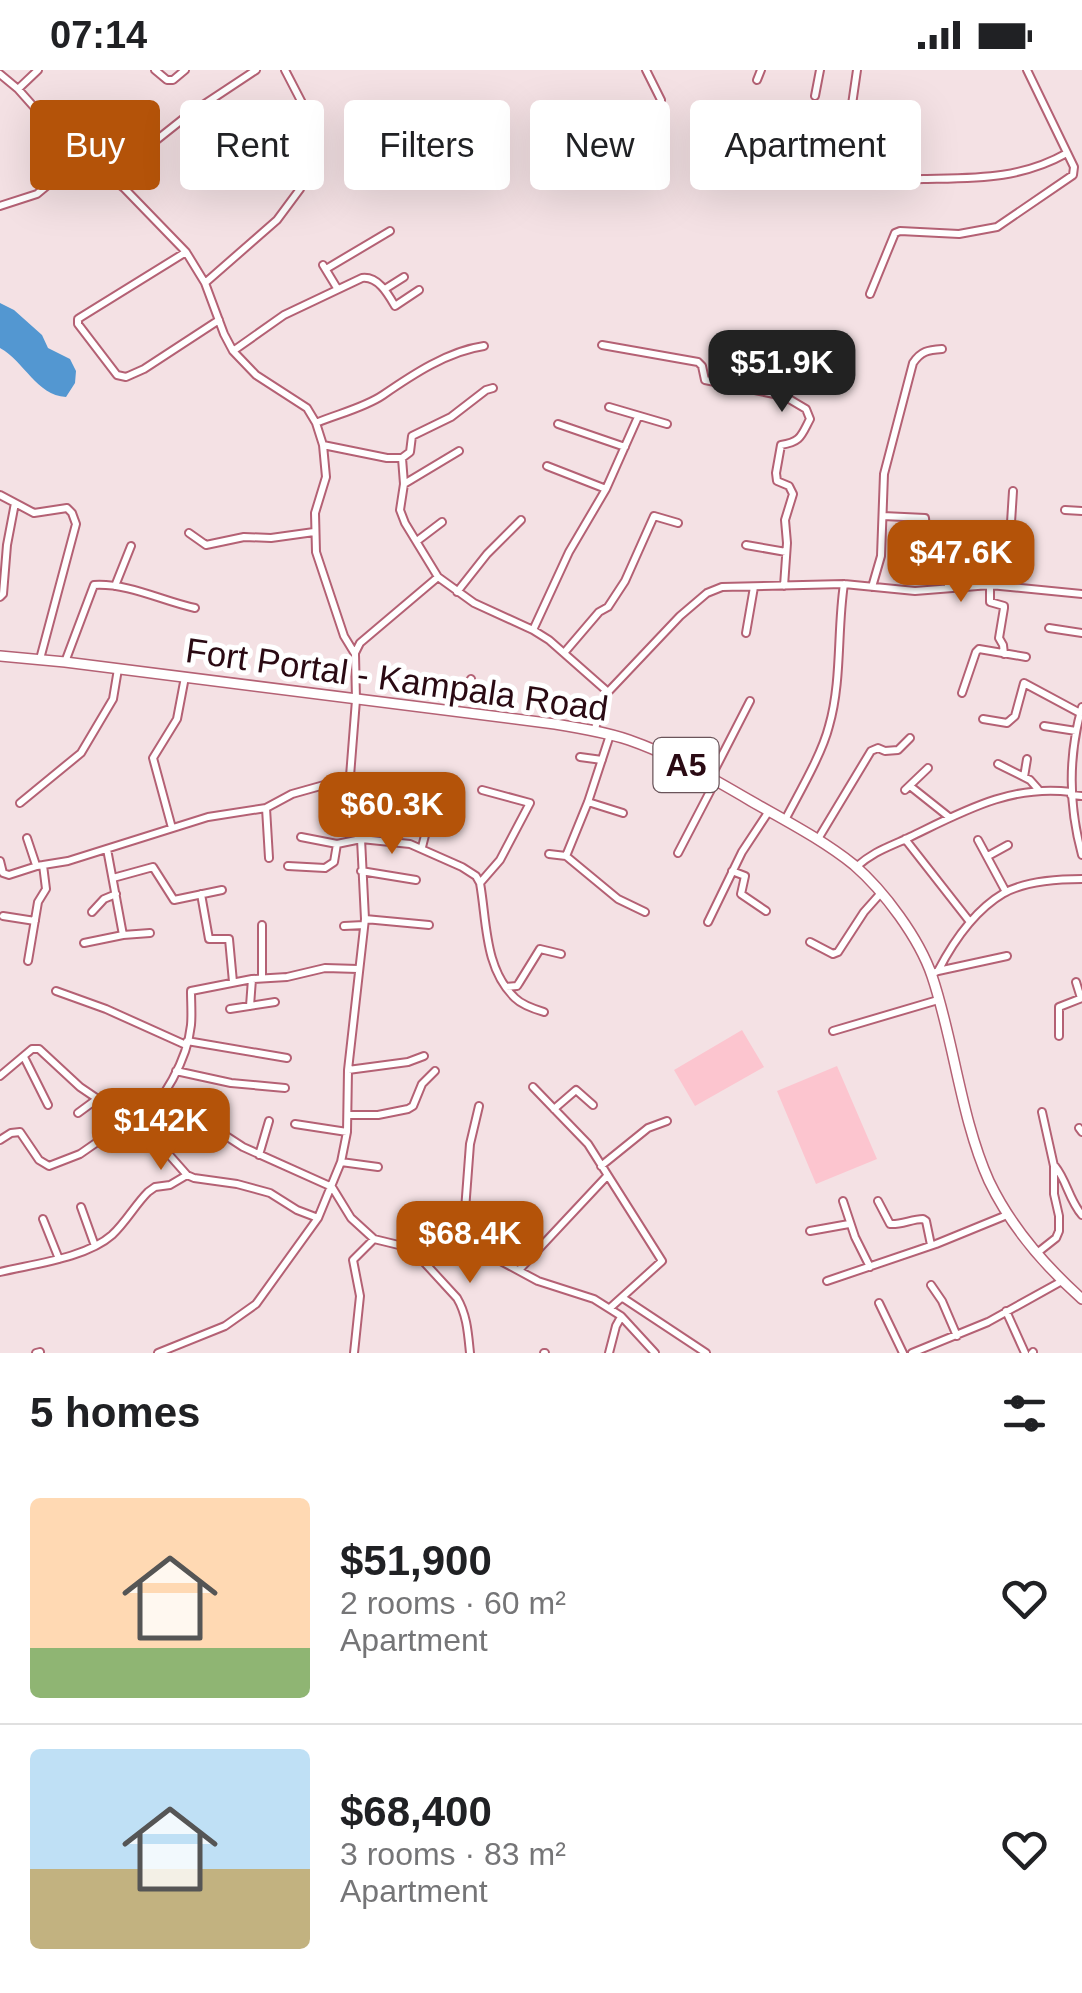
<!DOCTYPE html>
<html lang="en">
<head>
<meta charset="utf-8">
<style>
  :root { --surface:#fff; --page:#f2f2f2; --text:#202124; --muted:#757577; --line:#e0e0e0; --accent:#b45309 }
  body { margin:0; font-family:Arial,sans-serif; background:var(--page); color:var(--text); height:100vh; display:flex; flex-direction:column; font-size:38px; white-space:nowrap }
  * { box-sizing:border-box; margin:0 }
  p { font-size:32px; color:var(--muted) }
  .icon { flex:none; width:55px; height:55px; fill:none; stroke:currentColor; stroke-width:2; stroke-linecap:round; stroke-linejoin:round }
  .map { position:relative; height:1283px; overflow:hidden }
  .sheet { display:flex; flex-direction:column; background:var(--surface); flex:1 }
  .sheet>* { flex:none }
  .guide { position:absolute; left:30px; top:30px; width:1022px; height:90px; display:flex; gap:20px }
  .price { position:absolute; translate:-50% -85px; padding:0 22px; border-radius:20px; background:var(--accent); color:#fff; font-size:32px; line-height:65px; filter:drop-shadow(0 2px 5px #0008) }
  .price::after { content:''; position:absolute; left:50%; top:60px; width:30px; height:22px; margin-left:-15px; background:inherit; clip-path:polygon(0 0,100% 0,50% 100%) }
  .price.on { background:#222; color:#fff }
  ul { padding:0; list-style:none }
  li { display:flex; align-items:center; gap:30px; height:250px; padding:0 30px }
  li+li { border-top:2px solid var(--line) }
  li span { display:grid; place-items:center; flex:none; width:280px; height:200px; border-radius:10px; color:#555 }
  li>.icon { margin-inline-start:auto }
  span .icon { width:120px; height:120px; fill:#fffc; stroke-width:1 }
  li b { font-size:42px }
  h2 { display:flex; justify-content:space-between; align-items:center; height:120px; padding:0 30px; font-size:42px }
  .chip { padding:0 35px; border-radius:10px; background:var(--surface); box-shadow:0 10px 40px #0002; font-size:35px; line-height:90px }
  .chip.on { background:var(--accent); color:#fff }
  .status { display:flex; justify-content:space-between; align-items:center; height:70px; padding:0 50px; background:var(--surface); direction:ltr }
  .status svg { height:28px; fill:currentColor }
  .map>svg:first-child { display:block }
  .green { fill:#fcc5cf }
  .water { fill:#5397d1 }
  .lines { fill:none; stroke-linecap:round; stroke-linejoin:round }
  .minor-casing { stroke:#b46174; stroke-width:10 }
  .major-casing { stroke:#b46174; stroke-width:12 }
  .minor { stroke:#fff; stroke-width:6 }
  .major { stroke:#fff; stroke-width:9 }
  .labels { text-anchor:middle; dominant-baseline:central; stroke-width:10; stroke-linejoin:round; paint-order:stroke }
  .shield { fill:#fff; stroke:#6a545a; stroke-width:2.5 }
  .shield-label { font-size:32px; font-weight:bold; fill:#2a0a13 }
  .street-label { font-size:35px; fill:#2a0a13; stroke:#fff }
</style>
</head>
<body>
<div class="status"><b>07:14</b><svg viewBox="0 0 49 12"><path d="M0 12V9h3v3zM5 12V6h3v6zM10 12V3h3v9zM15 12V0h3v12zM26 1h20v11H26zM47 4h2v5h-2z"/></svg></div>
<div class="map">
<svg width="1082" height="1283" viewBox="0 0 1082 1283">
  <rect width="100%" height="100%" fill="#f4e1e4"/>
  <path class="green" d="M742,960L764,997L695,1036L674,1000Z
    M837,996L877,1089L816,1114L777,1021Z"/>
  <path class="water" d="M0,233L14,240L42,265L48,278L70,289L76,301L75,313L66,327C36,325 25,292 0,278Z"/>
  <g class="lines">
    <g class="minor-casing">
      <path id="minor" d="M155,0L167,10H173L185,0
        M646,0L661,30
        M0,4L18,19L50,55L83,86L124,118L186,182L205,213L224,264L233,281L256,305L307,338L316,353L323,375L326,407L315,443L316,482L344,566L355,584L356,630L349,719L361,769L365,849L348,1000L347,1062L341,1092L318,1148L256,1234L225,1256L158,1283
        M757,10L761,0
        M18,19L38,0
        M815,26L820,0
        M846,76L857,0
        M855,104C882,111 900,110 927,109C977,108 1021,109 1067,83
        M110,107L188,45L256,0
        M0,136L37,124L83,86
        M186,182L81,247L78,249V254L117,305L126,307L144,299L219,250
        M323,195L337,218
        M326,199L390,161
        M205,213L277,150L300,119L311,90L314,56L285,0
        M385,219L404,207
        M870,224L895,163L900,161L959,164L997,157L1073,105L1074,97L1027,0
        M602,275L698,292L702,296L705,310L784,326L806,339L810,349C801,366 801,372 781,375L776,403L777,411L789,416L793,424L785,450L787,473L784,516
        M233,281L284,245L362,208C378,206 388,224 395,236L419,220
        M609,337L667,354
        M316,353C337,344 364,338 383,325C412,305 448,281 484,276
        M558,354L625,377
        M323,375L387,388H402L410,382L412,366L451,347L486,320L493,318
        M402,388L404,414L400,440L405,453L438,507L474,533L533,560L549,570L608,622L594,661
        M547,396L606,419
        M404,414L459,381
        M0,425L34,443L67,438L72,443L76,454L40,589
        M1065,440L1082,441
        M883,446L925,448L926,459C955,470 947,491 948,518
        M189,463L206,475L244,467L271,468L314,462
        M417,471L442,452
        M746,475L786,482
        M990,515V532L1004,536V538L999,568L1003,575L1004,584
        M115,516L131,476
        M1007,516L1013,421
        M872,517L881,486L884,404L913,293C921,281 928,280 942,279
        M457,522L487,484L521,450
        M0,527L3,524L7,475L15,433
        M1049,558L1082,563
        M533,560L569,482L606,419L638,347
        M746,563L754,517
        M355,583L360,573L438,507
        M564,583L599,542L608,537L625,511L654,446L678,453
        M65,592L94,515C129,513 162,531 195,538
        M608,622L680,546L707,523L722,517L844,514L915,521L990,515L1082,524
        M962,623L976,582L979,579L1026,587
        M1082,637C1068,686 1069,737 1082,785
        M452,641L471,609
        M983,649L1007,653L1015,646L1024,613L1080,643
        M1044,656L1076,661
        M580,687L602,690
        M998,694L1030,710L1038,719
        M711,707L750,631
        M1024,707L1027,689
        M910,716L949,747
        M905,720L928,698
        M1071,725L1082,726
        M588,732L623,743
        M20,733L81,683L113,629L118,599
        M266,738L269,788
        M785,750C799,723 822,684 829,656C842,611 837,560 844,514
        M172,758L153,688L177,649L185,607
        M301,767L337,774L361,769L410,774L462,797L476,806L480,813C487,852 484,898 515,928C522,935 534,939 544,942
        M27,768L36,795
        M818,769L871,681L878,678L885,681L898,680L910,668
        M905,769L970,852
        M978,770L1006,822
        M422,777L431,742
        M107,779L123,865
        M678,783L716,710
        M549,784L566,786L618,829L645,842
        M566,786L588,732L610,665
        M988,786L1008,775
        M0,791L3,803L9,805L37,796L68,791L208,747L266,738L292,724L349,708
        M288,796L325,798L334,792L337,774
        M856,797C876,780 887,778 910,767C962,742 1011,714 1071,722
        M361,801L416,810
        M732,801L745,806L741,824L766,841
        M113,808L153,797L174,830L222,820
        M480,813L500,790L530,733L482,720
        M201,824L209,869H229L233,912
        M92,842L104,829L116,824
        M3,846L35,851
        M365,849L429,855
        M708,852L742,782L769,741
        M262,855V907
        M344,856L364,855
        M810,872L833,884L838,882L864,842L880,824
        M84,873L123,865L150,863
        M28,891L38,832L46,819L43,795
        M938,901L1007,886
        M931,904L938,901C953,872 975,840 1004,823C1026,811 1058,809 1082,809
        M1076,912L1081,928
        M506,917L517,916L519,913L540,879L561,884
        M56,921L106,939L186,975
        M250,936L252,909
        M230,939L275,932
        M833,961L938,930
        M1059,966V937L1082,928
        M187,971L287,988
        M24,987L48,1035
        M348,1000L408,992L424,986
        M176,1001L231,1013L285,1018
        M0,1006L32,979H39L80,1017L139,1057L164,1079L187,1105L194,1108L237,1114L270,1123L297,1140L318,1148
        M533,1017L588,1074L662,1191L610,1238
        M554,1039L576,1020L593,1035
        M78,1043L97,1029
        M348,1045H378L408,1039L413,1036L422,1014L435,1001
        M197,1047L243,1077L332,1117L351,1148L374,1169L411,1178L455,1176L484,1182L538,1211L594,1229L621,1246L655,1283
        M295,1054L347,1062
        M139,1057C163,1028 187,993 191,955C192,944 191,932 191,921L252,909L287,907L325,898L358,899
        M1079,1058L1082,1062
        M0,1070L11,1063L20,1062L39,1090L49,1096L80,1084L129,1050
        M259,1085L269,1051
        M341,1092L378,1097
        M601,1096L648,1058L667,1051
        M1055,1096C1067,1111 1069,1130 1082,1145
        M843,1131L855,1167L870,1197
        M878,1131L890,1154C901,1155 912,1149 923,1149L926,1151L931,1175
        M81,1137L95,1176
        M43,1149L59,1189
        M810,1161L849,1154
        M455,1176L465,1140L470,1074L479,1036
        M412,1179L457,1228C467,1245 468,1263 470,1283
        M1037,1183L1056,1168L1059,1161V1146L1054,1124V1096L1042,1042
        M519,1200L607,1106
        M0,1202C33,1194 86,1188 112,1165C126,1152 135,1135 148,1122L155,1117L170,1115L187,1105
        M827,1211L936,1174L1007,1145
        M931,1215L942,1231L957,1266
        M623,1228L706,1283
        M879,1233L903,1283
        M1006,1241L1025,1283
        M36,1283L40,1282
        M354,1283L360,1226L353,1190L374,1169
        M544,1283H545
        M609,1283L616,1256L621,1247
        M912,1283L988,1252L1062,1211
        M1032,1283L1033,1282"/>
    </g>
    <g class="major-casing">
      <path id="major" d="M0,586L65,592L555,654C580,658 605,662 629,670C672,685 712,708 751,731C786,751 823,770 854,795C884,821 919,868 932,906C954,971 961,1049 989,1111C1011,1157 1044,1195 1082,1229"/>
    </g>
    <use href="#minor" class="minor"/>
    <use href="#major" class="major"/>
  </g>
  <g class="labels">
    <rect class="shield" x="653.5" y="668" width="65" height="54" rx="8"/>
    <g class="shield-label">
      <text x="686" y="695">A5</text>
    </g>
    <g class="street-label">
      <text transform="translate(397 609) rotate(8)">Fort Portal - Kampala Road</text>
    </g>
  </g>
</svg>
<b class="price on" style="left:782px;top:345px">$51.9K</b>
<b class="price" style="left:961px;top:535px">$47.6K</b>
<b class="price" style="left:392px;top:787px">$60.3K</b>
<b class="price" style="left:161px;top:1103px">$142K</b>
<b class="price" style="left:470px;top:1216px">$68.4K</b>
<div class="guide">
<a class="chip on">Buy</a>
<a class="chip">Rent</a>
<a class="chip">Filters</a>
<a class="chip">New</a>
<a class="chip">Apartment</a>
</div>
</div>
<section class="sheet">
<h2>5 homes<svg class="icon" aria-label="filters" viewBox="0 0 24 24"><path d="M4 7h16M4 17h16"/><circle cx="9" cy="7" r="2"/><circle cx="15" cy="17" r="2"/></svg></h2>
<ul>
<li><span style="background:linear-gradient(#ffd9b3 75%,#8fb573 0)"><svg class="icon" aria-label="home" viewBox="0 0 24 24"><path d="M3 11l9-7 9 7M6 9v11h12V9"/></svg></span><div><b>$51,900</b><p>2 rooms · 60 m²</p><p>Apartment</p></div><svg class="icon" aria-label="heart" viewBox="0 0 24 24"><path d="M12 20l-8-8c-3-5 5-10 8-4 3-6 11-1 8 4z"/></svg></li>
<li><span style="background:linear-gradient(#bfe0f5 60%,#c2b280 0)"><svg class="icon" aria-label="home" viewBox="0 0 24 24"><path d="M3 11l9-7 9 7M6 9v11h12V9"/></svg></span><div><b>$68,400</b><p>3 rooms · 83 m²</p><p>Apartment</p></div><svg class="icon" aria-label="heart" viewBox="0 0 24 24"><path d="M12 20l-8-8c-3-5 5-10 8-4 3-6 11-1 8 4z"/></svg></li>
</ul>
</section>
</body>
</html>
